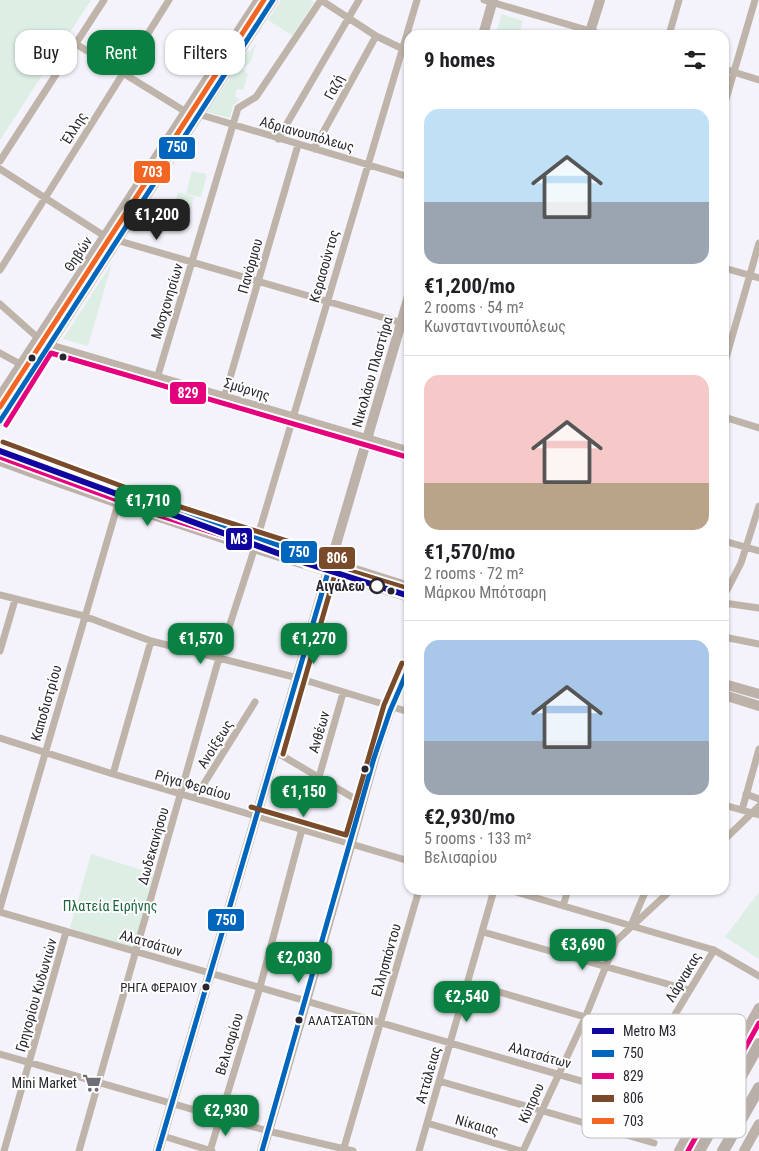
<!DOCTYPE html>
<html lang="en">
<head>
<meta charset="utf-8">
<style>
  :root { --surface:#fff; --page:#f6f6f6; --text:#202124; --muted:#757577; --line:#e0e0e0; --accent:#0b8043 }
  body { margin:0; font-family:"Roboto Condensed",sans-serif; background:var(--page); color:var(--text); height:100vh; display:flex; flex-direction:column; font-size:19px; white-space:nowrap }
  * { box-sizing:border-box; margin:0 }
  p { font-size:16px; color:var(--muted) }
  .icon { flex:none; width:28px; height:28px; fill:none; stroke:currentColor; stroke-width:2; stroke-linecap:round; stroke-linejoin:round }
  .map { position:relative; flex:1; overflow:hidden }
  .sheet { position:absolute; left:404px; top:30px; width:325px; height:865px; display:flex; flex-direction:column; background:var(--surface); border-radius:15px; box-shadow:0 1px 4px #0004 }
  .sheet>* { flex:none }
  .top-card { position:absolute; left:15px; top:30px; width:314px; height:45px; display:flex; gap:10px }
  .price { position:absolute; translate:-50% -42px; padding:0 11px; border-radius:10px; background:var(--accent); color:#fff; font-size:16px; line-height:32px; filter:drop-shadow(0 1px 2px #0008) }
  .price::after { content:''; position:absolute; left:50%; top:30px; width:15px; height:11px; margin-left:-8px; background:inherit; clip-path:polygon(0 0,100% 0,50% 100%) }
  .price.on { background:#222; color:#fff }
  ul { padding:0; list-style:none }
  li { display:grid; align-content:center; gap:10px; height:265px; padding:0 20px }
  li+li { border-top:1px solid var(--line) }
  li span { display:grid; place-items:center; height:155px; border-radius:15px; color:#555 }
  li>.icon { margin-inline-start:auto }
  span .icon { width:90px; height:90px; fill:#fffc; stroke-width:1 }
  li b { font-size:21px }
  h2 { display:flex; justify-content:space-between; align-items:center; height:60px; padding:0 20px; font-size:21px }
  .tag { padding:0 18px; border-radius:15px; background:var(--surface); box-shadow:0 1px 4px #0004; font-size:18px; line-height:45px }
  .tag.on { background:var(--accent); color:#fff }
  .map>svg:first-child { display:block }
  .green { fill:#ddeee5 }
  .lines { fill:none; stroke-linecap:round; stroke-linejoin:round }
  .street { stroke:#beb4aa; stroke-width:7 }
  .secondary { stroke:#bdb2aa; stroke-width:10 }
  .highway { stroke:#b8b0a8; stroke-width:12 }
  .bus-1-casing { stroke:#fefefe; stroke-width:9 }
  .bus-2-casing { stroke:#fefefe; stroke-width:9 }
  .bus-3-casing { stroke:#fefefe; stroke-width:9 }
  .bus-4-casing { stroke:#fefefe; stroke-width:9 }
  .bus-1 { stroke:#0065bd; stroke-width:5 }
  .bus-2 { stroke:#e5007d; stroke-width:5 }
  .bus-3 { stroke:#7a4b2a; stroke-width:5 }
  .bus-4 { stroke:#f26522; stroke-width:5 }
  .metro-1-casing { stroke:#fefefe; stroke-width:10 }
  .metro-1 { stroke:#10069f; stroke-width:6 }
  .bus-dot { fill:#2a2630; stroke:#fefefe; stroke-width:2 }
  .stop-dot { fill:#fefefe; stroke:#2a2630; stroke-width:2.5 }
  .labels { text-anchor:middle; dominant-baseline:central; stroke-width:4; stroke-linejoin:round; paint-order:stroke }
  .bus-label { font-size:13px; fill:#2a2630; stroke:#fefefe; text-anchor:end }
  .street-label { font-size:14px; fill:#2a2630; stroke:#fefefe }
  .stop-label { font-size:14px; font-weight:bold; fill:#2a2630; stroke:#fefefe; text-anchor:end }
  .park-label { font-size:14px; fill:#1a663a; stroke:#fefefe }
  .poi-label { font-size:14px; fill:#2a2630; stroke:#fefefe; text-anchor:end }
  .key { fill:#fefefe; stroke:#bebdc0; stroke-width:1 }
  .key-label { font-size:14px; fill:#2a2630 }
  .line-badge { stroke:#fefefe; stroke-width:2 }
  .badge-label { font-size:14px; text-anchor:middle; font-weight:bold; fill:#fff }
</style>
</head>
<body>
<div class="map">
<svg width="759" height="1151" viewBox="0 0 759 1151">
  <rect width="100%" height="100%" fill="#f4f2fa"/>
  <path class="green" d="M0,0H91L0,140Z
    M281,0H310L314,2L293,36L268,20Z
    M502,14L523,21L519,35H495Z
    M256,43L251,62L242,69L248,74L243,90L237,89L235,96L240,100L233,105L230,118L207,112L248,51L250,52Z
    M192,171L207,174L201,197L186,194Z
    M178,192L194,197L186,228L169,223Z
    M112,263L88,346L63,339Z
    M91,854L154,874L133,950L70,928Z
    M759,892V959L725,937Z"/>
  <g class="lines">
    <path class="street" d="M484,0L604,35
      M669,35L679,0
      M76,44L186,112
      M724,69L759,80
      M724,106L755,0
      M198,114L409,177
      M278,139L359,0
      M314,149L376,36
      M0,161L104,0
      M0,169L106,237
      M116,240L409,325
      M724,268L759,278
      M0,270L169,0
      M0,304L38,338
      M48,344L409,450
      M0,353L20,364
      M724,365L759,243
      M158,375L238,108L256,97L321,0L376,36L401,48
      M225,395L298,145
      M724,417L759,428
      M257,539L417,0
      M724,541L759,551
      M0,595L84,616L151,641L298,678L409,712
      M724,596L741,563L759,506
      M724,603L759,608
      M724,637L759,644
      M0,651L15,600
      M0,738L113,774L409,861
      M276,752L362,803
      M113,774L151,641
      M319,777L343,693
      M746,794L759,799
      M195,798L255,702
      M724,805L759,815
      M742,810L759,749
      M724,840L759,806
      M509,890L714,950L759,976
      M659,890L666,895
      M563,906L568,890
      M0,908L118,504
      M0,912L698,1115
      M632,923L646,890
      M483,932L689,990
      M468,983L661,1039
      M0,1054L268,1131L353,1151
      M439,1081L654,1143
      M627,1094L714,950
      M427,1123L521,1151
      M163,1136L212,1151
      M4,1151L66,932
      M79,1151L219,658L254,550
      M210,1151L260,987L302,829
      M343,1151L419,890
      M419,1151L494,890
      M523,1151L585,1018L616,941L671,890"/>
    <path class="secondary" d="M483,35L493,0
      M589,35L600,0
      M0,397L259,0
      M0,421L273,0
      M0,449L160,508L409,587
      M0,461C135,511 271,554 409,597
      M724,684L759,694
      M724,695L759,706
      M158,1151L409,296
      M262,1151C292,1052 320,952 348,853C366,791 380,724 409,666
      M679,1151L759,1008
      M744,1151L759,1124"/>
    <path class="highway" d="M699,1151L759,1044
      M723,1151L759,1088"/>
    <g class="bus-1-casing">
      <path id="bus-1" d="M0,421L273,0
        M0,449L160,508L331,562L158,1151
        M306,565L409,597
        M262,1151L374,758L390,711L409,667"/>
    </g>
    <g class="bus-2-casing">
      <path id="bus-2" d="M6,425L51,353L407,457
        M0,457L158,515L407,594
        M688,1151L759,1023"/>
    </g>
    <g class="bus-3-casing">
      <path id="bus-3" d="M3,442L162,501L337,557L338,564L283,754
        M308,558L409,589
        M251,807L346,835L384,705L402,663"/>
    </g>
    <g class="bus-4-casing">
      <path id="bus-4" d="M0,407L264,0"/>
    </g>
    <use href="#bus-1" class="bus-1"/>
    <use href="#bus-2" class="bus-2"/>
    <use href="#bus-3" class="bus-3"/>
    <use href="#bus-4" class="bus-4"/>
    <g class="metro-1-casing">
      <path id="metro-1" d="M0,451L299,561L409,596"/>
    </g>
    <use href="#metro-1" class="metro-1"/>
  </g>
  <defs>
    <g id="supermarket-bare" transform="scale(1.5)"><path d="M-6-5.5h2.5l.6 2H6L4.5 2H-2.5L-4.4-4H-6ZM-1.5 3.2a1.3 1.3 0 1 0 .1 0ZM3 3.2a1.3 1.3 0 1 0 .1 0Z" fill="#716d77" stroke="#fefefe" stroke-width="2.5" paint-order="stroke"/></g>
  </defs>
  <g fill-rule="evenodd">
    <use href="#supermarket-bare" x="92" y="1083"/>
  </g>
  <g class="bus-dot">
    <circle cx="63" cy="357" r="4.5"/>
    <circle cx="32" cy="358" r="4.5"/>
    <circle cx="391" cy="591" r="4.5"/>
    <circle cx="365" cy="769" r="4.5"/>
    <circle cx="206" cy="987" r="4.5"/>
    <circle cx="299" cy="1020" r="4.5"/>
  </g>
  <circle class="stop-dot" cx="377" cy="586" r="7"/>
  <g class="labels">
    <g class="bus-label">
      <text x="197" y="987">ΡΗΓΑ ΦΕΡΑΙΟΥ</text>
      <text x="308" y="1020" text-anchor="start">ΑΛΑΤΣΑΤΩΝ</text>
    </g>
    <g class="street-label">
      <text transform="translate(334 87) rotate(-62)">Γαζή</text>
      <text transform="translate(74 128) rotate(-58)">Έλλης</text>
      <text transform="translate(307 134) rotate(16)">Αδριανουπόλεως</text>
      <text transform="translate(78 254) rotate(-56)">Θηβών</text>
      <text transform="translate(250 266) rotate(-74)">Πανόρμου</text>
      <text transform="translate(324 266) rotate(-74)">Κερασούντος</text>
      <text transform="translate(167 301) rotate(-73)">Μοσχονησίων</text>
      <text transform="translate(372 372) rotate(-74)">Νικολάου Πλαστήρα</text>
      <text transform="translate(247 389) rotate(17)">Σμύρνης</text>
      <text transform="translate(46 703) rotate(-74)">Καποδιστρίου</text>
      <text transform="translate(319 732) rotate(-74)">Ανθέων</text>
      <text transform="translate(215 744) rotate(-58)">Ανοίξεως</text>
      <text transform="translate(193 785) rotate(16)">Ρήγα Φεραίου</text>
      <text transform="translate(153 846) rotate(-74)">Δωδεκανήσου</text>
      <text transform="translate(151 943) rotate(16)">Αλατσάτων</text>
      <text transform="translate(386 960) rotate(-74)">Ελλησπόντου</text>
      <text transform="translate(683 977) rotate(-59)">Λάρνακας</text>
      <text transform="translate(36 995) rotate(-74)">Γρηγορίου Κυδωνιών</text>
      <text transform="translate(229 1044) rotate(-73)">Βελισαρίου</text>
      <text transform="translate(540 1055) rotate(16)">Αλατσάτων</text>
      <text transform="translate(428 1075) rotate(-74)">Αττάλειας</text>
      <text transform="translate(531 1103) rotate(-66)">Κύπρου</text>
      <text transform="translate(477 1125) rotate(16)">Νίκαιας</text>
    </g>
    <g class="stop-label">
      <text x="365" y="586">Αιγάλεω</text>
    </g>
    <g class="park-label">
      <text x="110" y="906">Πλατεία Ειρήνης</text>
    </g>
    <g class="poi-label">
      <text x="77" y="1083">Mini Market</text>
    </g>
  </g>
  <rect x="582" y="1014" width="164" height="124" rx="8" class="key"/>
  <rect x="592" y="1028" width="22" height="6" fill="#10069f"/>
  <rect x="592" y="1050" width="22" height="7" fill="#0065bd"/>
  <rect x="592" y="1073" width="22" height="6" fill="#e5007d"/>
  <rect x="592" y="1095" width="22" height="7" fill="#7a4b2a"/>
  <rect x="592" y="1118" width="22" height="6" fill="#f26522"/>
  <g class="key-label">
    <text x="623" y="1036">Metro Μ3</text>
    <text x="623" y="1058">750</text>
    <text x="623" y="1081">829</text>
    <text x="623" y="1103">806</text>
    <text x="623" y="1126">703</text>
  </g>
  <g class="line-badge">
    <rect x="158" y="136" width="38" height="24" rx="5" fill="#0065bd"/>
    <rect x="133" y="160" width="38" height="24" rx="5" fill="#f26522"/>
    <rect x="169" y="381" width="38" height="24" rx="5" fill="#e5007d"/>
    <rect x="225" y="527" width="28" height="24" rx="5" fill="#10069f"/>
    <rect x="280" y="540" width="38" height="24" rx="5" fill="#0065bd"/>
    <rect x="318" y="546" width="38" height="24" rx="5" fill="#7a4b2a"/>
    <rect x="207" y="908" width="38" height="24" rx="5" fill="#0065bd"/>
  </g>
  <g class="badge-label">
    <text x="177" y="152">750</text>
    <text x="152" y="177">703</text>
    <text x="188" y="398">829</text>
    <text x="239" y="544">Μ3</text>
    <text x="299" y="557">750</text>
    <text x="337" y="563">806</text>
    <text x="226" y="925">750</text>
  </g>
</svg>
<b class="price on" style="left:157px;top:241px">€1,200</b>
<b class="price" style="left:148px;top:527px">€1,710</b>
<b class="price" style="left:201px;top:665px">€1,570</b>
<b class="price" style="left:314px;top:665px">€1,270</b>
<b class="price" style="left:304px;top:818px">€1,150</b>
<b class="price" style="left:583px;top:971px">€3,690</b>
<b class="price" style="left:299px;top:984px">€2,030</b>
<b class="price" style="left:467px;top:1023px">€2,540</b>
<b class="price" style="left:226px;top:1137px">€2,930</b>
<div class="top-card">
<a class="tag">Buy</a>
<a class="tag on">Rent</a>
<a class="tag">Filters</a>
</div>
<section class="sheet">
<h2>9 homes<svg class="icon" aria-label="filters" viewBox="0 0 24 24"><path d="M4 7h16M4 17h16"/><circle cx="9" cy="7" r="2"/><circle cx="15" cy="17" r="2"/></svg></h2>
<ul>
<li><span style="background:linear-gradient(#bfe0f5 60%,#9aa5b1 0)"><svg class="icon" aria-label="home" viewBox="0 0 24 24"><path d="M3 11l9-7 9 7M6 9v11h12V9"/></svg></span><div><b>€1,200/mo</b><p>2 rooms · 54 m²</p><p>Κωνσταντινουπόλεως</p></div></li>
<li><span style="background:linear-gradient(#f6c9c9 70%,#b9a48a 0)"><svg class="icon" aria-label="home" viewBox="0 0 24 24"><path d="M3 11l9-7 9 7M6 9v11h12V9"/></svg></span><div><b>€1,570/mo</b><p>2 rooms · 72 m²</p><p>Μάρκου Μπότσαρη</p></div></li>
<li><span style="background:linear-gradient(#a9c7e8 65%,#9aa5b1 0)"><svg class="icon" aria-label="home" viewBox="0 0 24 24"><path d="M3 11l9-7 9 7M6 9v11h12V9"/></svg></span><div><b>€2,930/mo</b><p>5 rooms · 133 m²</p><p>Βελισαρίου</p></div></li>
</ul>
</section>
</div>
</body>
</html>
